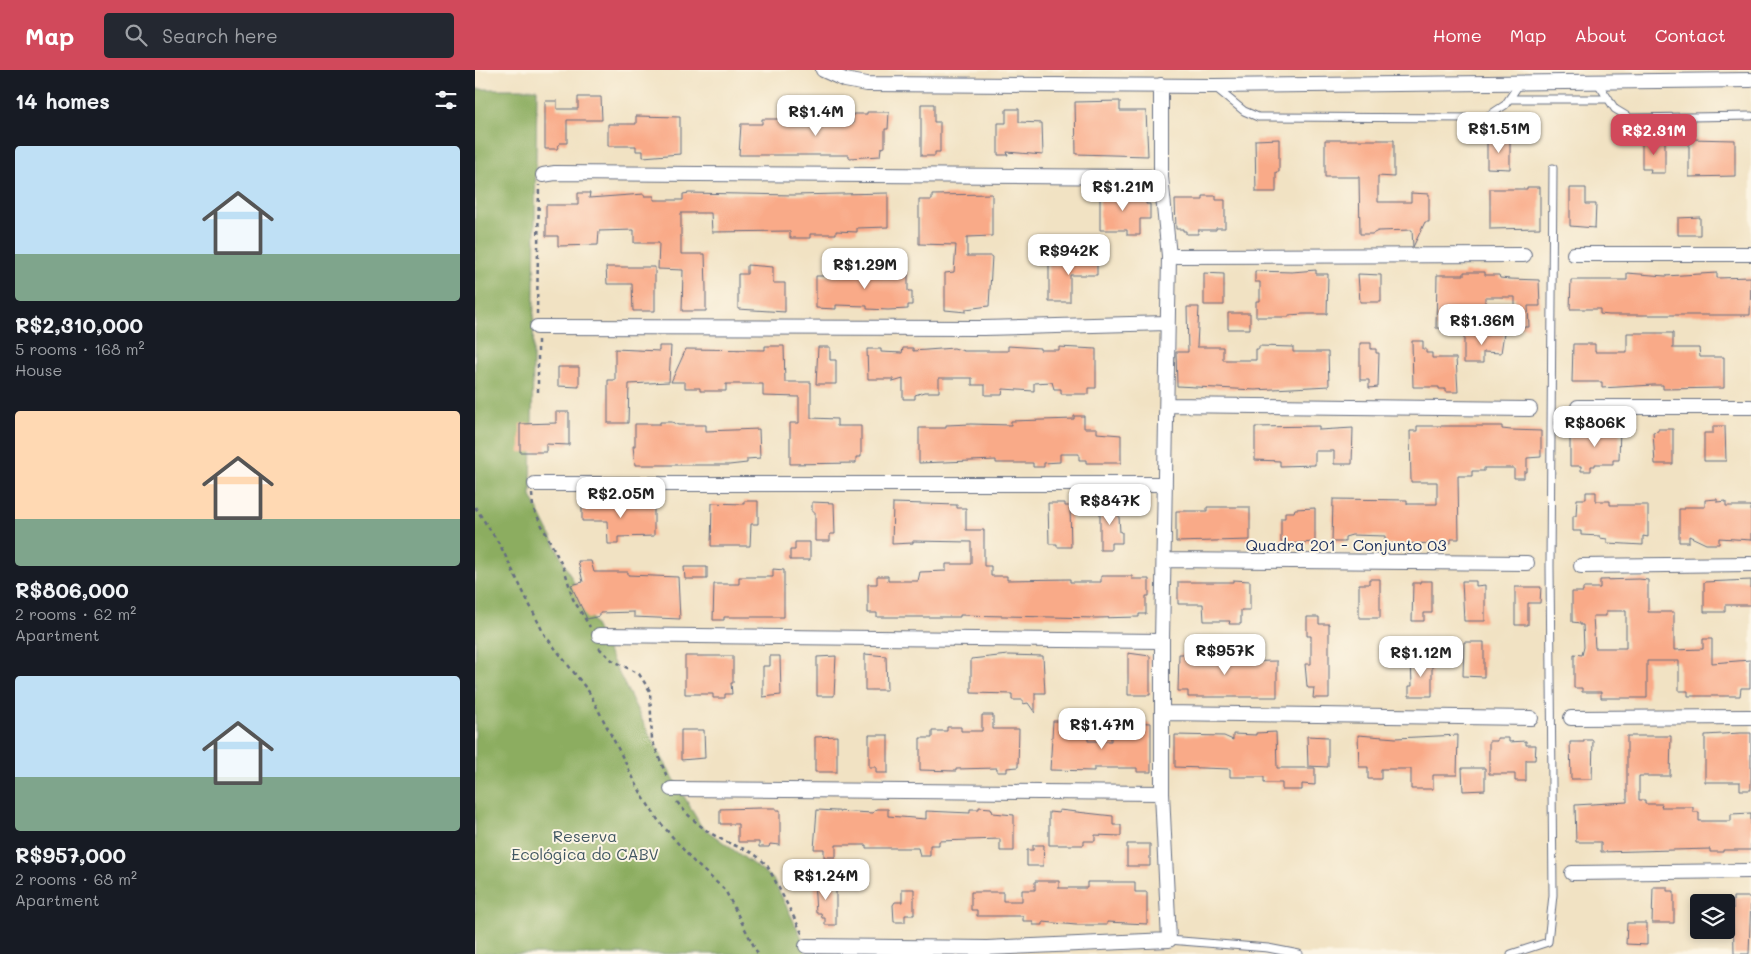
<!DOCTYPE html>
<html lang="en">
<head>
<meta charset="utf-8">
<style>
  :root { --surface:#171b24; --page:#242831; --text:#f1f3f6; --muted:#9ea1a6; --accent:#d1495b }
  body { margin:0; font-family:Mali,sans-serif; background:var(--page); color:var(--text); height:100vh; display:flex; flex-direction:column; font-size:19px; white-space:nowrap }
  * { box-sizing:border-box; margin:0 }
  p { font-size:16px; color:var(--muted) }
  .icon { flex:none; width:28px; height:28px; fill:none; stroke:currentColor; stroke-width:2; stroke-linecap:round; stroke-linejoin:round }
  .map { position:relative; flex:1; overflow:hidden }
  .sheet { display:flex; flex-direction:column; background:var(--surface); width:475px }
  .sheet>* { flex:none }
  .tools { position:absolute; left:1215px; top:824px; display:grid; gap:10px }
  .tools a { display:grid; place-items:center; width:45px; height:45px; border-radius:5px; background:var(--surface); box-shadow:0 2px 8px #0003; font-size:25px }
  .price { position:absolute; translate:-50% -42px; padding:0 11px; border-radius:10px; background:#fff; color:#222; font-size:16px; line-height:32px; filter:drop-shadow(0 1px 2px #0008) }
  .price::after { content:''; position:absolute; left:50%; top:30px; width:15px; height:11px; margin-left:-8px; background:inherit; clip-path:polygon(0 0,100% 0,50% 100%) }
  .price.selected { background:var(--accent); color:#fff }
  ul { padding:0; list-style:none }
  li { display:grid; align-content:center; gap:10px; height:265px; padding:0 15px }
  li span { display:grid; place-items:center; height:155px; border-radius:5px; color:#555 }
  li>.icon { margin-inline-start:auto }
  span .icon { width:90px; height:90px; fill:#fffc; stroke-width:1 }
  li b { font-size:21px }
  h2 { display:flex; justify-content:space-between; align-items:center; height:60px; padding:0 15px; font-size:21px }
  header { display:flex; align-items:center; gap:30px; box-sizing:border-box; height:70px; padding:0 25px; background:var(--accent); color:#fff }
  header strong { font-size:24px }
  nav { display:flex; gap:28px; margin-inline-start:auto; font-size:18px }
  .search { width:350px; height:45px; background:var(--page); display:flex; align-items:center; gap:12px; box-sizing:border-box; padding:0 18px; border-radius:5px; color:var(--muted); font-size:19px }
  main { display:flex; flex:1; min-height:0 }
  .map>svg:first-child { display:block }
  .forest { fill:#8cad61; stroke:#546e60 }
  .building { fill:#f9aa88; fill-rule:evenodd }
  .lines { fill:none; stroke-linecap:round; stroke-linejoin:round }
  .lane-casing { stroke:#666e81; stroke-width:9 }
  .street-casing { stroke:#666e81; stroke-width:16 }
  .path { stroke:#666e81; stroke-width:2.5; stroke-dasharray:4 4; stroke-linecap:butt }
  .lane { stroke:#fff; stroke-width:7 }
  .street { stroke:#fff; stroke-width:14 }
  .labels { text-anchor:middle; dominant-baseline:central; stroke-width:4; stroke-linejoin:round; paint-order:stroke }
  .street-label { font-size:16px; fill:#1b2f5e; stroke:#fcf5e5 }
  .park-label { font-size:16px; fill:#405662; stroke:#fcf5e5 }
</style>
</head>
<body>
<header>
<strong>Map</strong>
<div class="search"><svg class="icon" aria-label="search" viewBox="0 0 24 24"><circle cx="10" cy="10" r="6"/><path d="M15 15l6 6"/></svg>Search here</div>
<nav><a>Home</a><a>Map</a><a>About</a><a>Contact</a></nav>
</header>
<main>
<section class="sheet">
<h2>14 homes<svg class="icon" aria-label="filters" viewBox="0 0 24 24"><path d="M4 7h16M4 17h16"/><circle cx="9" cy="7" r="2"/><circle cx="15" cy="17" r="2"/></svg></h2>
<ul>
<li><span style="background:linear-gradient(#bfe0f5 70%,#7fa58c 0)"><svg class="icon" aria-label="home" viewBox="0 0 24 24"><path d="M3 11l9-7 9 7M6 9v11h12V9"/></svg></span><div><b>R$2,310,000</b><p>5 rooms · 168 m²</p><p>House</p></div></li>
<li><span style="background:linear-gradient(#ffd9b3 70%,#7fa58c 0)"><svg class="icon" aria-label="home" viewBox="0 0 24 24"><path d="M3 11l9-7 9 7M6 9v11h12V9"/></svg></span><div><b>R$806,000</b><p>2 rooms · 62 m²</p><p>Apartment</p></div></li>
<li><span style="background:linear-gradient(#bfe0f5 65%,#7fa58c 0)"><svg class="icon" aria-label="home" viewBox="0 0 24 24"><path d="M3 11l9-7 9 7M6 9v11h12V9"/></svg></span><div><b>R$957,000</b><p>2 rooms · 68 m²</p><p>Apartment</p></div></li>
</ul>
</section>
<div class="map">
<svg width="1276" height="884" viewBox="0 0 1276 884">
  <rect width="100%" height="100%" fill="#fcf5e5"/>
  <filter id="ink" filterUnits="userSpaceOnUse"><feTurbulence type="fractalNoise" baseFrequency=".02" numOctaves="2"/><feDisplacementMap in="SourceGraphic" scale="10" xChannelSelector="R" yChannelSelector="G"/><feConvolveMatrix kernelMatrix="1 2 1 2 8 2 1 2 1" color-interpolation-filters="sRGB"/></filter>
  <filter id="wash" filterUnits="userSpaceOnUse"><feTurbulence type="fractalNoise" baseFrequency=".0096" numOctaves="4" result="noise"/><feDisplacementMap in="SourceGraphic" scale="20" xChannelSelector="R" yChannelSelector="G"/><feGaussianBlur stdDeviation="1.12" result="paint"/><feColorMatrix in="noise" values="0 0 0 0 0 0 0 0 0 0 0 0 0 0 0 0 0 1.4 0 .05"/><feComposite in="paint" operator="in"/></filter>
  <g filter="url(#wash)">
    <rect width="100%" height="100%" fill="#f1e2c3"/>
    <path class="forest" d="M0,19H62L56,426L177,670L226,756L298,809L331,876L329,884H0Z"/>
    <g id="blocks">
      <path class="building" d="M103,27H126L127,50H92V73H85L82,79H70V31H82V39H103Z
        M645,31V41H671L673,86L601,84L600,32Z
        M446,34H459V52H465V82H460V86H446Z
        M531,39H544V52L567,53L568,85L532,82L533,85H523V53H531Z
        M392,42H414L413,59H410V77L406,78L405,86L374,88V85H264L266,54H287V49H323V54H378V44H392Z
        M161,46L205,47V84L168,87V81H161V76H133V54H161Z
        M804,69V102H801V122H781L780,70Z
        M1012,69H1035V99L1012,98Z
        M1190,69V103H1175L1176,99H1167V70Z
        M1214,69L1260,70V106L1214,107Z
        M850,70H919V107L903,106V132H936V123L954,124V152H950L938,177L937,160L903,161L897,164H885L884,107H850Z
        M1052,117H1065V158L1015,159V119H1052Z
        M1095,118H1111V134H1121L1120,158L1095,156Z
        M625,121H637V124H666V127H671V134H675V149H665V165H652V160H625Z
        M103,123H115L114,128L169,124V126H179V130H208V124L214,123L318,125L413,123V157L382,158V162L361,161V164H335V168H315V161L237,162L236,143H206V184H230L231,219V241H207L208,200L183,199L184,173H159V160L124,161L123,175L83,176V166H71V135H103Z
        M517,124V166L492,167V186H517L514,236L491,239V242L470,240V203L479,202L481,175L444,174V130H457V125Z
        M728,126H741V130H750V158H741V160H723V164H711V161H708V159H701L700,130H728Z
        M1225,147V165H1203V148Z
        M599,184H622V205H595V232H574V194L599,195Z
        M272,195L298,197V213H310V242L263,239V204H272Z
        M131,197H180V241H158L157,214H132Z
        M380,199H427L426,203H433V221H437V235H433V239L413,240L392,239V236L361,235V239L341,238V206H371V202H380Z
        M841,200V204H853L852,244H828L814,245V247H781V231H785V212H780V201L817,202Z
        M989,202H1010V205H1024L1025,208L1035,209L1064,210L1065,236H1053L1054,257H1040V227H1010V242L983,244V258H961L962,205H989Z
        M729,203L749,204V235H729Z
        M1152,203L1190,206L1242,203V208L1276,207L1275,245H1134L1125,244V239H1095L1096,210H1152Z
        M883,204L906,205V232H885Z
        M712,237H724L722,277H748V290H781V279H784V276L818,277V282H853L854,316L780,320L702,316L701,282H713Z
        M753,243H775V259H753Z
        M1014,263H1029L1026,283L1008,282V293H989V265H1014Z
        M1152,263H1198V278H1224L1225,287H1249V318L1188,319V315H1178L1127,318V312H1097L1098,274H1120V282H1152Z
        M937,271H948V279H951V283H957V288H981L983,322H970V319H964V317H938Z
        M885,273H896V279H901V283H904L903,317L894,318V310H885Z
        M184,276H196L194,312L154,314L153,353H133V310H140V279L184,281Z
        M290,276H309L310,312H336V348L362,349V356H386V387H381V393L315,394V353H324V327L288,326V314H251V321H225V318H210V312H196L211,279L290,280Z
        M533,276L565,278V280H584V277L621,279V318H614V324H586V319H579L577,312L559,313V321L528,319L527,325H510V315H497V308H464V322H449L440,325V329H428V309L418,312V309H393L392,279H406V282L427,283L428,278H438V281L479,278L489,281H533Z
        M343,277H355V290H361V314H341Z
        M83,297H104V317L83,316Z
        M81,342H94V375L71,374V382H45V354L81,353Z
        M599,346H609V358H622V363L646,365V393H611V390H604V384H585V392L569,393V397H558V393H521V390L444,393V358H471V355L496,354L536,355V351L599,349Z
        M185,352H197L203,355H231V361L284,359L285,388L272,389V393L254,395H160L158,376H160V354H185Z
        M844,356V360L878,358L877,394H859V381H840V395L805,396V391L780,390V357Z
        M942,356H1027V359L1036,360L1066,361V387L1052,388V402H1049V408H1039V398H1009V401H997V406H983L984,469H976V473L910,474V466L877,465L870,467V472H857L858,429L932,430V434H962V412H936L935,361H942Z
        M1238,356H1250L1251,391H1229V363H1238Z
        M1126,357H1145L1144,390H1138V394H1120V396H1116V401H1106V396H1095V362H1126Z
        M1183,359H1198V394H1180L1178,362L1183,361Z
        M1111,422H1121V431H1135V435H1173V467L1168,466V475L1132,473V469L1125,468V466L1106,465V461H1098V446H1101L1102,429H1111Z
        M1242,429V432L1251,431V436H1276V470L1244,468V474H1231L1214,466V472H1204V439H1210V437H1230V430Z
        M143,431H153V436L179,435V466L143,467V474H133L132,451H107V432Z
        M269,431H283V454H276L275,476H236L237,433L269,434Z
        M337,432L359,433L360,464H355V471H340V442H337Z
        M631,432H643L645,462H647V473H636V480H625V439H631Z
        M418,433L482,435V438H491V460H509V496H516V506H532V510L595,509V512H626V506H657V509H674V526H671V544H664V547L622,548L485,545V547H402V543H393V514H402V506H413V511H443L445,502L471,501V494H496V472L438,471V473L417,474Z
        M573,433H590V436H595L596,477H582V474H574Z
        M732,437H775V470L701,472V441H732Z
        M840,438V472L811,474V472H806V448H810V442H819L820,439Z
        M320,472H335V490H315V480H320Z
        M103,491H116L119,502H153V505L203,507L205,549L159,547V542L125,543V546L112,549L96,515L108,512Z
        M209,497H232V509H210Z
        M298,499L309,500V547H249V550H238L239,514H264V507H298Z
        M894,509H905V548H884V514H894Z
        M1164,509L1173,510V542H1199V580L1228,579V569H1237V593L1275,590V618H1266L1265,626H1213V621H1204V591H1172V628H1126V622H1107V618H1099V584L1107,585L1109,577L1108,555H1105V553L1097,552V522H1108V518H1125V510ZM1131,541H1151V578H1120L1118,546H1131Z
        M758,510L775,511V540H766V554H754L755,551H729L728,534H703V512H758Z
        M1276,510V535H1250V542H1229V512Z
        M945,511H957V543H949V551H937L938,513H945Z
        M987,511H1001V516L1010,515V551H989Z
        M1040,517H1066L1065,533H1053V555H1040Z
        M832,547H844V554H854V628H838L839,618H833L832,616L830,594H836V566H832Z
        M714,571H724V585H750V592L802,591V627H713V621H703L704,584H714Z
        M989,572H1009V607L988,606Z
        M653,583L675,586V625H653Z
        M390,584L411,586L412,620H390Z
        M533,585L568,586L570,623H560V643L553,633L548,634V630H537V624L496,623V589Z
        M210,586H258V613H256L257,624H250V628H238V624H210Z
        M295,586H305L306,625L288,627V596H295Z
        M361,586L359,626H342V587Z
        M936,588H949V594H957V626H934V616H937Z
        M507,645H518V659H544L543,697L532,698V702H522V698L481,699V701L445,700V668H457V661H472V657H486V661H507Z
        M578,651H594L595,665H613V671H636V664H652V652L676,653V702H662V698H619V701L575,700Z
        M206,660H229L230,688L206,690Z
        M801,662L802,698H840V715L827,714V720H807V713H789V707H755V699L700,697V665L749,666L758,670V664L781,665V663Z
        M1265,663H1276V720H1265V712H1230V665Z
        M394,665H413V703H401V697H394Z
        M883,665L921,668L983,665L982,705H958V719H936V699H906V709H893V697H884Z
        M362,666V702H340V667Z
        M832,666L853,667V697L833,696Z
        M1152,666H1196L1195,706H1164V730H1170V734H1187L1186,737H1218V742H1224V751H1256V744L1276,743V780H1248V782H1235V779L1126,782V772H1101L1100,735L1152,732Z
        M1022,668H1034V672L1051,671V675H1061L1060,690H1051V711H1040V704H1014V671H1022Z
        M1109,670H1118L1117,709H1096L1095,672H1109Z
        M987,698H1010V720L988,721Z
        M504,737L516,738L518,743L539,745V781H525V769L464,771V775H455V786H445L443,778H391V775H361V787H349V779H339L342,740L398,743L401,739H413V746L451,749V741L495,743V739H504Z
        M285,738H301V740H305V775L295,774L294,777H284V772H263V754H245V739Z
        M584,740L638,746V755H646V766L620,765V771H609V775H574V742L584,743Z
        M652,774H675V796H652Z
        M558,775H569L568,796H552V780H558Z
        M339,810H350V814H361V855H350V848H347L346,843H341Z
        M560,811H584V818H612V812H660V822H672V854L632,852V855H601L568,852V855H558V851H548V846H502V840H496V822H528V831H547V820H560Z
        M1178,817H1192V821H1199V853H1177Z
        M427,819H439V845H430V852H419L418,835L420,832H427Z
        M1258,827H1276L1274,884H1259Z
        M1152,853H1172V875L1151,874Z"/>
    </g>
  </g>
  <g filter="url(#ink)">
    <use href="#blocks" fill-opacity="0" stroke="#666e81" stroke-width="1"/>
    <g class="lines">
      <g class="lane-casing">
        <path id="lane" d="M1122,12L1140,39L1155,48L1276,46
          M741,18L769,41L783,47L1010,48L1030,35L1045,13
          M1034,29H1134
          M694,870L793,878L824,884
          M1036,884L1073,872L1078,825L1075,496L1078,98"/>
      </g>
      <g class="street-casing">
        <path id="street" d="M348,0L370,10L392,14L739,16L1276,10
          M68,105L80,103L686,107
          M1099,184H1276
          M694,186L1049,185
          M62,257L508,258L692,253
          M692,335L1055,339
          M1103,337H1276
          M60,414H690
          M689,490L1052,493
          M1106,496L1276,494
          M124,565L687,571
          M688,643L1056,648
          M1096,648L1276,647
          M196,719L687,723
          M1097,803L1276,801
          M331,876L512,878L694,870L687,723V571L694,186L686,107V15"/>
      </g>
      <path class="path" d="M62,244L64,115
        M63,270V324
        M57,424L58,438L90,501L98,529L115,557
        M0,437L25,475L69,564L114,622L168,727L183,750L219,792L250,820L283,884
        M124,578L137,590L164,604L175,621L177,670L192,707
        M202,732C214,747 227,759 244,768C263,779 278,778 293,797L328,865"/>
      <use href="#lane" class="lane"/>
      <use href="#street" class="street"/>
    </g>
  </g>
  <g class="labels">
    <g class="street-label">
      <text x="871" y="474">Quadra 201 - Conjunto 03</text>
    </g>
    <g class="park-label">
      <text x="110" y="765">Reserva<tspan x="110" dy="18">Ecológica do CABV</tspan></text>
    </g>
  </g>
</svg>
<div class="tools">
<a><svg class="icon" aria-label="layers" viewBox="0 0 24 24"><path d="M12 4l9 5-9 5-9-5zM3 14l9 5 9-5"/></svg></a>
</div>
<b class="price" style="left:341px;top:67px">R$1.4M</b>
<b class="price" style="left:1024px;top:84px">R$1.51M</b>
<b class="price selected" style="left:1179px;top:86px">R$2.31M</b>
<b class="price" style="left:648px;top:142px">R$1.21M</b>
<b class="price" style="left:594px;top:206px">R$942K</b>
<b class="price" style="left:390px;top:220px">R$1.29M</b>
<b class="price" style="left:1007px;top:276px">R$1.36M</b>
<b class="price" style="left:1120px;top:378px">R$806K</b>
<b class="price" style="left:146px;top:449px">R$2.05M</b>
<b class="price" style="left:635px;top:456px">R$847K</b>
<b class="price" style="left:750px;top:606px">R$957K</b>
<b class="price" style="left:946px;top:608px">R$1.12M</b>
<b class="price" style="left:627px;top:680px">R$1.47M</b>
<b class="price" style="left:351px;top:831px">R$1.24M</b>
</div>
</main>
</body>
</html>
